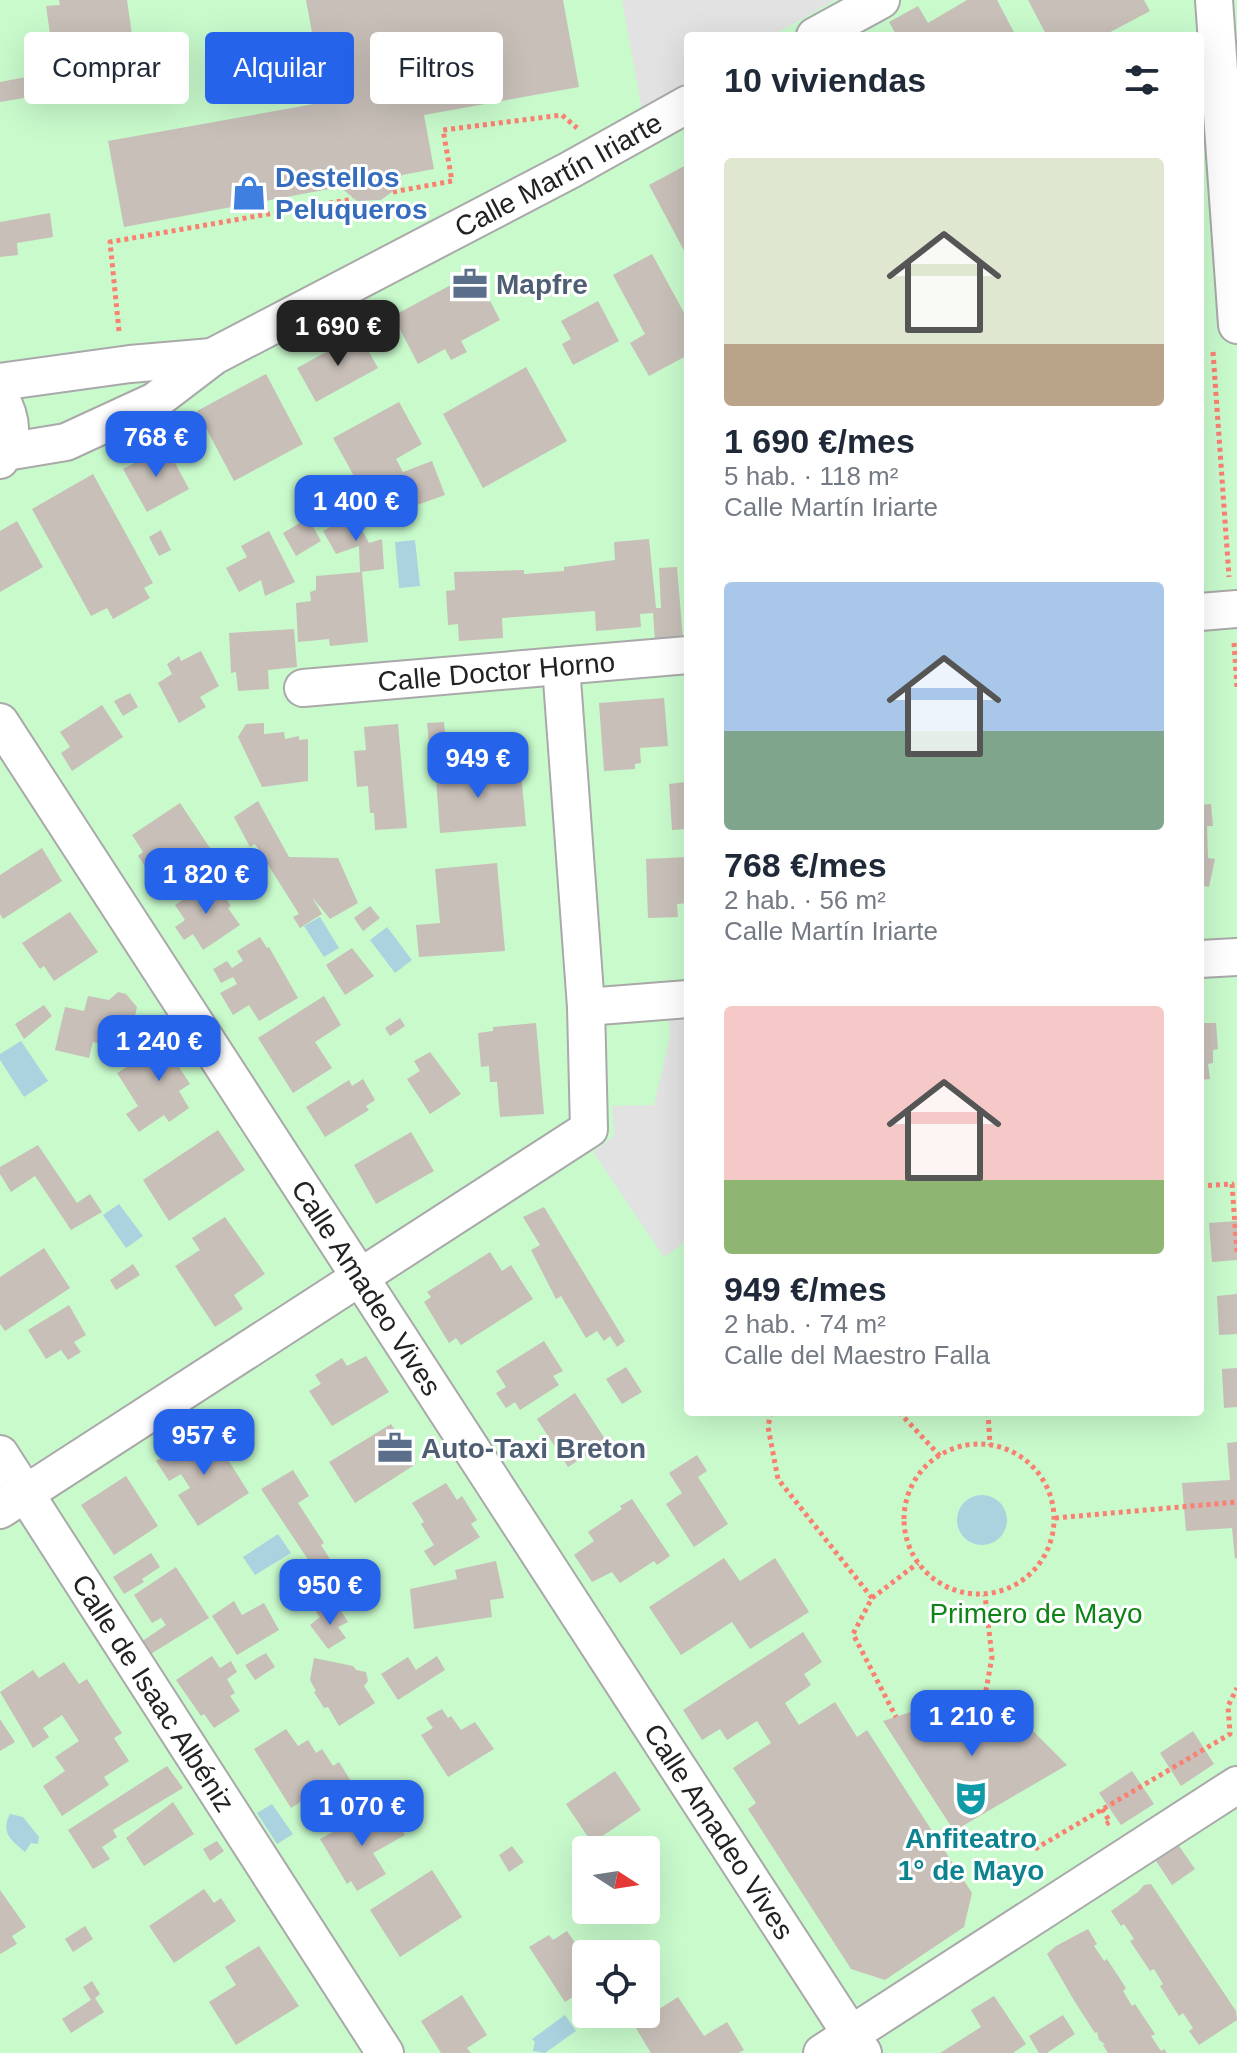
<!DOCTYPE html>
<html lang="es">
<head>
<meta charset="utf-8">
<style>
  :root { --surface:#fff; --page:#f6f6f7; --text:#1f2937; --muted:#747a83; --accent:#2563eb }
  body { margin:0; font-family:Arial,sans-serif; background:var(--page); color:var(--text); height:100vh; display:flex; flex-direction:column; font-size:30px; white-space:nowrap }
  * { box-sizing:border-box; margin:0 }
  p { font-size:26px; color:var(--muted) }
  .icon { flex:none; width:44px; height:44px; fill:none; stroke:currentColor; stroke-width:2; stroke-linecap:round; stroke-linejoin:round }
  .map { position:relative; flex:1; overflow:hidden }
  .details { position:absolute; left:684px; top:32px; width:520px; height:1384px; display:flex; flex-direction:column; background:var(--surface); border-radius:8px; box-shadow:0 8px 32px #0002 }
  .details>* { flex:none }
  .top-card { position:absolute; left:24px; top:32px; width:540px; height:72px; display:flex; gap:16px }
  .needle { width:52px; rotate:102deg }
  .buttons { position:absolute; left:572px; top:1836px; display:grid; gap:16px }
  .buttons a { display:grid; place-items:center; width:88px; height:88px; border-radius:8px; background:var(--surface); box-shadow:0 8px 32px #0002; font-size:40px }
  .price { position:absolute; translate:-50% -68px; padding:0 18px; border-radius:16px; background:var(--accent); color:#fff; font-size:26px; line-height:52px; filter:drop-shadow(0 2px 4px #0008) }
  .price::after { content:''; position:absolute; left:50%; top:48px; width:24px; height:18px; margin-left:-12px; background:inherit; clip-path:polygon(0 0,100% 0,50% 100%) }
  .price.on { background:#222; color:#fff }
  ul { padding:0; list-style:none }
  li { display:grid; align-content:center; gap:16px; height:424px; padding:0 40px }
  li span { display:grid; place-items:center; height:248px; border-radius:8px; color:#555 }
  li>.icon { margin-inline-start:auto }
  span .icon { width:144px; height:144px; fill:#fffc; stroke-width:1 }
  li b { font-size:34px }
  h2 { display:flex; justify-content:space-between; align-items:center; height:96px; padding:0 40px; font-size:34px }
  .tag { padding:0 28px; border-radius:8px; background:var(--surface); box-shadow:0 8px 32px #0002; font-size:28px; line-height:72px }
  .tag.on { background:var(--accent); color:#fff }
  .map>svg:first-child { display:block }
  .park { fill:#c8facc; fill-rule:evenodd }
  .parking { fill:#e2e2e2 }
  .water { fill:#aad3df }
  .building { fill:#c7bfb8 }
  .lines { fill:none; stroke-linecap:round; stroke-linejoin:round }
  .minor-casing { stroke:#a9a9a9; stroke-width:40 }
  .path { stroke:#fa8072; stroke-width:5; stroke-dasharray:4 4; stroke-linecap:butt }
  .minor { stroke:#fff; stroke-width:36 }
  .labels { text-anchor:middle; dominant-baseline:central; stroke-width:6; stroke-linejoin:round; paint-order:stroke }
  .street-label { font-size:28px; fill:#222; stroke:#fff }
  .shop-label { font-size:28px; font-weight:bold; fill:#366cbe; stroke:#fff; text-anchor:start }
  .service-label { font-size:28px; font-weight:bold; fill:#4e5e75; stroke:#fff; text-anchor:start }
  .park-label { font-size:28px; fill:#0c8416; stroke:#fff }
  .culture-label { font-size:28px; font-weight:bold; fill:#0d838f; stroke:#fff }
</style>
</head>
<body>
<div class="map">
<svg width="1237" height="2053" viewBox="0 0 1237 2053">
  <rect width="100%" height="100%" fill="#f2efe9"/>
  <path class="park" d="M0,0H1237V2053H0ZM688,36H1200V1412H688ZM586,1850H646V1910H586ZM586,1954H646V2014H586Z"/>
  <path class="parking" d="M622,0H835L772,36H688V84L642,110Z
    M688,1016V1240L664,1257L593,1152L614,1136L612,1106L654,1105L670,1036L669,1018Z"/>
  <path class="water" d="M415,540L420,586L399,588L395,542Z
    M320,917L339,948L324,957L304,926Z
    M387,927L412,960L395,973L370,940Z
    M21,1041L48,1081L24,1097L0,1060V1054Z
    M119,1204L143,1236L126,1248L103,1215Z
    M957 1520a25 25 0 1 1 50 0a25 25 0 1 1-50 0Z
    M278,1534L291,1553L255,1575L243,1557Z
    M272,1804L293,1834L277,1844L257,1813Z
    M10,1814L23,1817L39,1837L38,1844L31,1843L25,1852C12,1841 0,1833 10,1814Z
    M565,2015L576,2031L545,2053L533,2051L535,2042L532,2039Z"/>
  <path class="building" d="M59,0H127L139,84L59,96L46,6L60,5Z
    M306,0H563L579,87L424,115L434,169L402,175L396,189L381,200L357,201L340,187L124,227L108,141L325,102Z
    M967,0H997L1016,36H897L889,22L918,6L928,23Z
    M1028,0H1144L1150,11L1103,36H1047Z
    M26,77L30,97L0,102V82Z
    M688,164V258L649,185Z
    M50,213L53,237L17,243L18,255L0,257V222Z
    M652,254L688,320V355L649,376L630,343L645,334L613,275Z
    M475,272L500,320L461,341L467,352L451,360L445,349L418,364L393,316Z
    M598,301L619,341L573,365L562,344L571,339L561,321Z
    M359,334L378,368L316,402L297,368Z
    M526,367L567,441L483,488L443,414Z
    M266,374L303,444L234,481L197,411Z
    M399,402L422,444L396,459L403,472L432,461L445,495L392,514L386,497L375,500L373,495L366,498L333,438Z
    M166,446L189,489L147,512L123,469Z
    M93,474L153,583L144,588L150,598L113,619L107,608L91,616L32,509Z
    M353,513L369,543L382,539L384,569L360,572L359,546L336,554L323,531Z
    M308,518L321,541L296,556L283,533Z
    M17,521L43,567L0,592V531Z
    M161,530L171,550L159,556L149,537Z
    M269,531L295,582L265,596L261,580L239,592L226,568L247,557L241,546Z
    M649,539L656,608H661L659,568L677,567L683,639L655,641L653,613L640,614L641,627L596,631L595,611L502,618L503,638L459,641L458,624L448,625L446,591L455,590L454,572L524,570V574L564,571V567L615,560L614,542Z
    M362,572L368,642L330,646L329,639L298,642L296,603L311,601L310,592L316,590V576Z
    M294,629L297,667L268,670L269,689L238,691L236,672L231,673L229,633Z
    M201,651L219,686L200,697L206,707L179,723L158,683L172,674L167,664L179,656L181,661Z
    M130,693L138,707L123,716L114,701Z
    M664,698L668,746L640,748L641,763L635,764V769L604,771L599,703Z
    M102,705L123,737L72,771L61,753L70,747L60,732Z
    M444,722L446,743L429,744L427,723Z
    M264,723V734L284,732L285,739L299,736V740L308,739V781L262,787L238,737L246,724Z
    M398,724L407,828L375,830L374,813H370L368,786L357,787L354,751L366,750L364,727Z
    M464,763L466,778L521,773L526,826L440,833L435,766Z
    M688,772V829L672,830L669,784L685,782L684,773Z
    M258,801L289,857L338,858L358,903L330,919L312,897L322,914L300,928L293,917L299,914L255,844L250,847L234,817Z
    M180,803L214,854L160,889L138,856L143,852L132,835Z
    M1211,804L1213,826H1207L1208,858L1215,859L1209,887L1200,885V805Z
    M42,848L62,881L3,919L0,914V875Z
    M688,857V903L677,904L678,917L648,918L646,859Z
    M497,863L505,951L419,957L416,925L440,923L435,869Z
    M210,881L217,893L221,891L231,906L228,908L240,925L203,950L193,934L184,940L175,927L185,920L175,905Z
    M370,906L380,918L363,931L354,918Z
    M70,912L98,952L54,981L44,966L40,969L22,943Z
    M260,937L267,948L269,947L298,998L259,1021L249,1005L233,1015L220,993L237,984L233,977L221,983L213,969L227,961L232,968L243,961L237,951Z
    M352,948L374,976L345,995L326,965Z
    M118,992L126,994L137,1007L135,1016L123,1023L119,1041L107,1038L106,1045L93,1042L89,1058L55,1050L65,1007L84,1011L88,996L109,1000Z
    M324,996L341,1025L315,1042L332,1068L293,1093L258,1038Z
    M44,1005L52,1016L24,1039L15,1024Z
    M1203,1013L1204,1023H1216L1218,1049L1213,1050V1063L1208,1064L1210,1079L1200,1080V1014Z
    M400,1018L405,1026L390,1036L385,1028Z
    M536,1023L544,1114L500,1117L497,1082H490L489,1066L481,1067L478,1033L493,1031V1027Z
    M183,1032L197,1055L179,1067L190,1084L179,1091L189,1108L169,1122L164,1115L139,1132L126,1114L138,1106L117,1073Z
    M430,1052L461,1094L430,1114L407,1079L420,1071L414,1061Z
    M363,1079L375,1100L366,1106L369,1110L325,1137L306,1107L349,1080L352,1086Z
    M218,1130L245,1170L169,1221L143,1180Z
    M411,1132L434,1171L376,1204L354,1165Z
    M38,1145L77,1203L90,1194L102,1212L71,1230L35,1176L11,1192L0,1174V1167Z
    M544,1207L625,1341L617,1347L610,1336L604,1341L597,1331L586,1338L561,1296L556,1299L531,1250L540,1245L523,1217Z
    M225,1217L265,1274L234,1295L243,1309L215,1327L175,1266L200,1250L192,1238Z
    M1237,1221V1260L1212,1262L1209,1223Z
    M44,1248L70,1288L5,1331L0,1324V1277Z
    M490,1252L502,1271L511,1265L533,1299L461,1345L456,1338L449,1343L424,1302L431,1297L427,1292Z
    M133,1264L140,1275L116,1290L110,1280Z
    M1237,1294V1334L1219,1335L1217,1296Z
    M69,1305L86,1335L74,1342L81,1352L68,1360L61,1350L46,1359L28,1330Z
    M544,1341L563,1371L553,1376L559,1385L520,1410L515,1402L506,1408L496,1393L506,1387L496,1371Z
    M366,1356L389,1392L332,1426L309,1391L321,1384L315,1375L342,1358L347,1366Z
    M626,1367L642,1392L622,1404L606,1379Z
    M1237,1368V1407L1224,1408L1222,1369Z
    M575,1393L607,1442L568,1467L537,1419Z
    M391,1424L416,1464L355,1503L329,1462Z
    M208,1428L249,1493L198,1526L178,1495L190,1488L181,1474L169,1481L156,1461Z
    M1237,1442V1558L1235,1559L1232,1528L1186,1531L1182,1483L1230,1480L1227,1443Z
    M697,1455L707,1471L698,1477L728,1524L694,1547L666,1504L682,1493L669,1473Z
    M293,1470L309,1496L298,1503L324,1543L321,1545L335,1567L319,1576L261,1489Z
    M126,1476L158,1526L114,1555L81,1505Z
    M446,1483L457,1500L462,1496L477,1520L471,1524L480,1537L434,1566L424,1551L434,1545L421,1524L424,1522L412,1503Z
    M632,1499L670,1556L657,1565L654,1561L620,1583L612,1572L592,1582L574,1555L594,1541L588,1532L622,1509L620,1506Z
    M151,1553L160,1567L142,1579L144,1582L124,1594L113,1577Z
    M724,1558L740,1581L775,1558L809,1612L750,1649L732,1622L681,1655L649,1607Z
    M496,1561L504,1598L490,1600L492,1617L414,1629L410,1589L457,1579L455,1570Z
    M176,1567L209,1618L149,1655L141,1642L166,1625L161,1618L152,1623L134,1595Z
    M234,1601L242,1615L264,1603L279,1630L237,1655L212,1616Z
    M338,1606L348,1622L338,1627L346,1638L328,1649L310,1625L320,1617L316,1612L324,1607L328,1613Z
    M803,1632L822,1662L804,1674L811,1685L785,1703L799,1725L835,1702L857,1737L867,1730L972,1893L964,1927L885,1980L851,1969L748,1809L756,1803L733,1768L771,1743L757,1721L727,1740L720,1729L702,1740L683,1710Z
    M266,1653L275,1667L255,1680L245,1665Z
    M212,1656L220,1668L231,1661L237,1672L227,1679L235,1693L230,1696L240,1711L214,1728L204,1714L201,1716L176,1680Z
    M437,1656L445,1670L398,1700L381,1674L408,1657L416,1670Z
    M314,1658L353,1666L356,1670L366,1672L368,1681L364,1686L375,1703L339,1726L328,1707L324,1708L314,1692L316,1691L310,1680Z
    M64,1662L79,1684L87,1679L104,1706L122,1733L114,1738L129,1761L104,1777L109,1785L62,1816L43,1786L65,1771L55,1757L79,1741L62,1715L43,1728L49,1737L33,1748L0,1692L33,1670L39,1678Z
    M932,1705L983,1707L1029,1727L1067,1765L954,1831L883,1721Z
    M442,1709L448,1718L451,1716L461,1730L475,1722L494,1749L448,1777L421,1735L433,1728L426,1718Z
    M0,1719L15,1742L0,1751Z
    M286,1729L298,1746L308,1740L316,1753L322,1749L333,1766L339,1762L354,1786L324,1805L316,1792L291,1808L254,1749Z
    M1193,1731L1214,1764L1181,1786L1160,1753Z
    M167,1766L183,1788L113,1830L117,1837L102,1847L110,1859L93,1869L68,1830Z
    M615,1771L641,1810L592,1843L566,1804Z
    M1132,1771L1154,1804L1121,1825L1099,1793Z
    M173,1802L194,1834L144,1866L126,1838Z
    M390,1810L405,1835L373,1853L386,1874L357,1891L351,1881L347,1884L320,1839L354,1820L359,1828Z
    M217,1841L224,1851L210,1861L203,1849Z
    M512,1846L524,1862L509,1872L499,1855Z
    M1179,1846L1195,1869L1172,1885L1156,1861Z
    M432,1870L462,1917L400,1957L370,1910Z
    M1151,1884L1236,2011L1237,2020L1199,2045L1189,2031L1193,2028L1183,2013L1179,2016L1160,1986L1163,1984L1154,1969L1150,1971L1130,1941L1134,1939L1124,1924L1121,1926L1111,1911L1138,1892L1144,1885Z
    M204,1889L214,1903L221,1898L236,1921L174,1963L149,1926Z
    M0,1890L26,1927L12,1936L17,1944L0,1954Z
    M85,1926L93,1939L73,1952L65,1939Z
    M1088,1929L1097,1944L1094,1946L1104,1961L1107,1959L1126,1988L1123,1991L1132,2006L1135,2004L1155,2034L1151,2036L1161,2051L1164,2049L1167,2053H1108L1103,2045L1105,2044L1099,2040L1097,2032L1095,2033L1075,2002L1047,1954L1056,1946Z
    M567,1931L578,1947L585,1942L590,1950L583,1954L586,1959L584,1990L565,2002L529,1947L549,1935L553,1940Z
    M259,1946L299,2006L236,2045L209,2002L236,1985L225,1967Z
    M92,1981L100,1994L95,1998L104,2012L71,2033L62,2019L91,2000L83,1987Z
    M462,1995L487,2035L467,2048L471,2053H441L421,2021Z
    M994,1996L1026,2044L1013,2053H940L981,2027L971,2010Z
    M678,1997L704,2036L727,2022L744,2050L738,2053H651L634,2025Z
    M1063,2015L1075,2034L1047,2053H1039L1029,2036Z"/>
  <g class="lines">
    <g class="minor-casing">
      <g id="minor">
        <path d="M1214,0L1237,325"/>
        <path d="M815,36L881,0"/>
        <path d="M0,382L130,364L212,357"/>
        <path d="M0,397C12,418 15,440 0,460"/>
        <path id="s1" d="M6,452L66,442L155,401L214,356L570,170L688,104"/>
        <path d="M1200,612L1237,609"/>
        <path id="s2" d="M303,688L688,655"/>
        <path id="s3" d="M0,722L863,2053"/>
        <path d="M1200,959L1237,957"/>
        <path d="M586,1007L688,999"/>
        <path id="s4" d="M0,1454L385,2053"/>
        <path d="M0,1510L589,1129L586,1007L561,666"/>
        <path d="M822,2053L1237,1785"/>
      </g>
    </g>
    <path class="path" d="M393,192L452,181L443,130L562,115L577,128
      M119,331L110,242L353,199
      M1213,352L1229,577
      M1234,643L1237,688
      M1200,1186L1232,1184L1237,1252
      M771,1412L768,1427L778,1479L872,1598L853,1634L896,1717
      M899,1412L940,1456
      M988,1412L990,1445
      M904 1519a75 75 0 1 1 150 0a75 75 0 1 1-150 0Z
      M1055,1518L1237,1502
      M872,1598L918,1563
      M983,1707L992,1657L985,1595
      M1102,1809L1110,1822L1106,1824
      M1035,1849L1230,1734L1228,1706L1237,1688"/>
    <use href="#minor" class="minor"/>
  </g>
  <defs>
    <g id="shop-bare" transform="scale(2.76)"><path d="M-5-2.5h2.3a2.7 3.5 0 0 1 5.4 0H5L5.5 6h-11ZM-1.5-2.5h3a1.5 2.3 0 0 0-3 0Z" fill="#3f7fe0" stroke="#fff" stroke-width="2.5" paint-order="stroke"/></g>
    <g id="office-bare" transform="scale(2.76)"><path d="M-6-3h4V-5.5h4V-3h4V5H-6ZM-1-4.5V-3h2v-1.5ZM-6 0V1H6V0Z" fill="#5c6f8a" stroke="#fff" stroke-width="2.5" paint-order="stroke"/></g>
    <g id="theatre-bare" transform="scale(2.76)"><path d="M-5-5.5Q0-4 5-5.5V0Q5 5 0 6Q-5 5-5 0ZM-3.3-2.5H-1v1.5H-3.3ZM1-2.5H3.3v1.5H1ZM-2.8 1Q0 5.5 2.8 1Z" fill="#0f9aa8" stroke="#fff" stroke-width="2.5" paint-order="stroke"/></g>
  </defs>
  <g fill-rule="evenodd">
    <use href="#shop-bare" x="249" y="193"/>
    <use href="#office-bare" x="470" y="284"/>
    <use href="#office-bare" x="395" y="1448"/>
    <use href="#theatre-bare" x="971" y="1798"/>
  </g>
  <g class="labels">
    <g class="street-label">
      <text stroke="none"><textPath href="#s1" startOffset="622">Calle Martín Iriarte</textPath></text>
      <text stroke="none"><textPath href="#s2" startOffset="194">Calle Doctor Horno</textPath></text>
      <text stroke="none"><textPath href="#s3" startOffset="674">Calle Amadeo Vives</textPath></text>
      <text stroke="none"><textPath href="#s4" startOffset="284">Calle de Isaac Albéniz</textPath></text>
      <text stroke="none"><textPath href="#s3" startOffset="1322">Calle Amadeo Vives</textPath></text>
    </g>
    <g class="shop-label">
      <text x="275" y="177">Destellos<tspan x="275" dy="32">Peluqueros</tspan></text>
    </g>
    <g class="service-label">
      <text x="496" y="284">Mapfre</text>
      <text x="421" y="1448">Auto-Taxi Breton</text>
    </g>
    <g class="park-label">
      <text x="1036" y="1613">Primero de Mayo</text>
    </g>
    <g class="culture-label">
      <text x="971" y="1838">Anfiteatro<tspan x="971" dy="32">1° de Mayo</tspan></text>
    </g>
  </g>
</svg>
<div class="buttons">
<a><svg class="needle" viewBox="-14 -14 28 28"><path d="M0-13l5 13h-10z" fill="#e53935"/><path d="M0 13l5-13h-10z" fill="#747a83"/></svg></a>
<a><svg class="icon" aria-label="locate" viewBox="0 0 24 24"><circle cx="12" cy="12" r="6"/><path d="M12 2v4M12 18v4M2 12h4M18 12h4"/></svg></a>
</div>
<b class="price on" style="left:338px;top:368px">1 690 €</b>
<b class="price" style="left:156px;top:479px">768 €</b>
<b class="price" style="left:356px;top:543px">1 400 €</b>
<b class="price" style="left:478px;top:800px">949 €</b>
<b class="price" style="left:206px;top:916px">1 820 €</b>
<b class="price" style="left:159px;top:1083px">1 240 €</b>
<b class="price" style="left:204px;top:1477px">957 €</b>
<b class="price" style="left:330px;top:1627px">950 €</b>
<b class="price" style="left:972px;top:1758px">1 210 €</b>
<b class="price" style="left:362px;top:1848px">1 070 €</b>
<div class="top-card">
<a class="tag">Comprar</a>
<a class="tag on">Alquilar</a>
<a class="tag">Filtros</a>
</div>
<section class="details">
<h2>10 viviendas<svg class="icon" aria-label="filters" viewBox="0 0 24 24"><path d="M4 7h16M4 17h16"/><circle cx="9" cy="7" r="2"/><circle cx="15" cy="17" r="2"/></svg></h2>
<ul>
<li><span style="background:linear-gradient(#dfe7d0 75%,#b9a48a 0)"><svg class="icon" aria-label="home" viewBox="0 0 24 24"><path d="M3 11l9-7 9 7M6 9v11h12V9"/></svg></span><div><b>1 690 €/mes</b><p>5 hab. · 118 m²</p><p>Calle Martín Iriarte</p></div></li>
<li><span style="background:linear-gradient(#a9c7e8 60%,#7fa58c 0)"><svg class="icon" aria-label="home" viewBox="0 0 24 24"><path d="M3 11l9-7 9 7M6 9v11h12V9"/></svg></span><div><b>768 €/mes</b><p>2 hab. · 56 m²</p><p>Calle Martín Iriarte</p></div></li>
<li><span style="background:linear-gradient(#f6c9c9 70%,#8fb573 0)"><svg class="icon" aria-label="home" viewBox="0 0 24 24"><path d="M3 11l9-7 9 7M6 9v11h12V9"/></svg></span><div><b>949 €/mes</b><p>2 hab. · 74 m²</p><p>Calle del Maestro Falla</p></div></li>
</ul>
</section>
</div>
</body>
</html>
